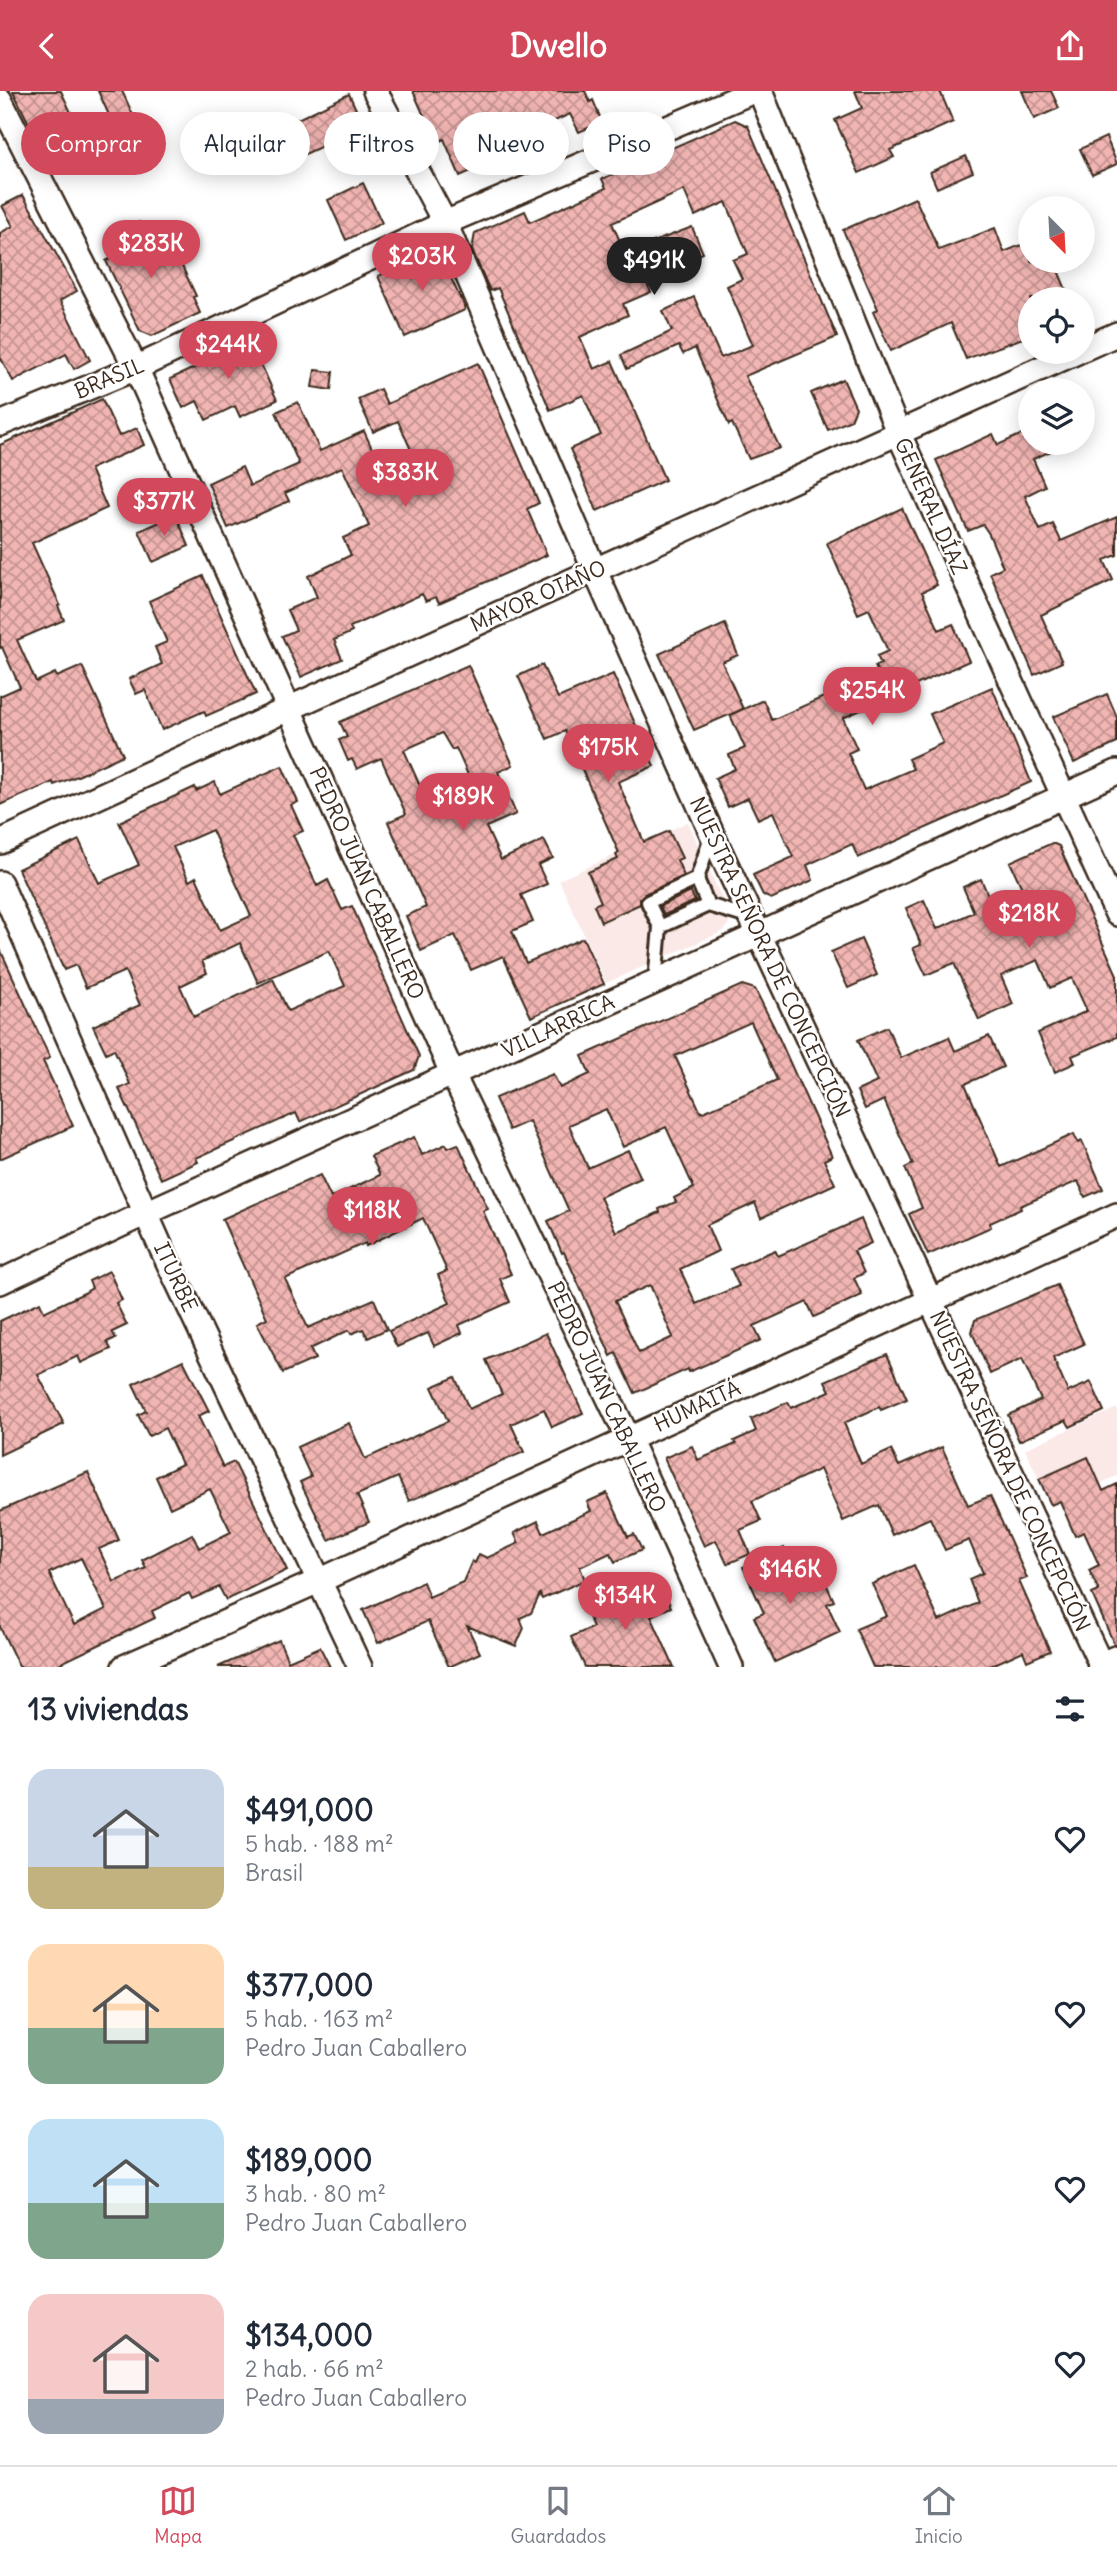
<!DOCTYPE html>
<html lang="es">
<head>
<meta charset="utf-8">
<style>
  :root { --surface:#fff; --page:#f6f6f7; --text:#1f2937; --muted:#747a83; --line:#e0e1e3; --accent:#d1495b }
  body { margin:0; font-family:Delius,sans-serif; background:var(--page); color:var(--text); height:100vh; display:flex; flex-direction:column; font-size:26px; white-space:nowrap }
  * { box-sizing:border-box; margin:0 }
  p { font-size:23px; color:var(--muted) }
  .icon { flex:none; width:38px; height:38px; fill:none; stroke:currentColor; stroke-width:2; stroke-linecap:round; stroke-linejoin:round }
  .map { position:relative; height:1576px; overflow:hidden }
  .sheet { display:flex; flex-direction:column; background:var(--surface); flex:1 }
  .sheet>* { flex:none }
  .hud { position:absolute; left:21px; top:21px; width:700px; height:63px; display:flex; gap:14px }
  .needle { width:46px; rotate:156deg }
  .fabs { position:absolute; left:1018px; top:105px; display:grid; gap:14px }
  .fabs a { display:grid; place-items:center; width:77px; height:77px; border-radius:50%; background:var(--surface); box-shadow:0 4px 18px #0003; font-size:35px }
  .price { position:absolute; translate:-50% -60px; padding:0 16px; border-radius:24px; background:var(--accent); color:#fff; font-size:23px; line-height:46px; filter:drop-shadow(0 2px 4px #0008) }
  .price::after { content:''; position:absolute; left:50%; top:42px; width:21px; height:16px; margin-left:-10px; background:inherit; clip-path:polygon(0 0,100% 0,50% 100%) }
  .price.current { background:#222; color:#fff }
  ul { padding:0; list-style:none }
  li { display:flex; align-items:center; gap:21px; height:175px; padding:0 28px }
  li span { display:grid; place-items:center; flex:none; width:196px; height:140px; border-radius:21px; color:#555 }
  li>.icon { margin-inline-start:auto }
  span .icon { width:84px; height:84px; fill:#fffc; stroke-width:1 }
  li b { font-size:30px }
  h2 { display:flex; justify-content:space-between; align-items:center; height:84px; padding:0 28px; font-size:30px }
  .tag { padding:0 24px; border-radius:32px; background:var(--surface); box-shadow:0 4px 18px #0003; font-size:24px; line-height:63px }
  .tag.current { background:var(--accent); color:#fff }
  header { display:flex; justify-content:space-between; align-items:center; height:91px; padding:0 28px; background:var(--accent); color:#fff; font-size:32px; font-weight:700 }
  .tabs { display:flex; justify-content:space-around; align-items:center; height:98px; border-top:2px solid var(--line); background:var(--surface); font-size:19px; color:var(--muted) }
  .tabs a { display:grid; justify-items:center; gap:4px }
  .tabs .current { color:var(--accent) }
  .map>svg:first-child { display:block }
  .built { fill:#fbe9e8 }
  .building { fill:url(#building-cross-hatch); stroke:#3b2a1e; stroke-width:2; fill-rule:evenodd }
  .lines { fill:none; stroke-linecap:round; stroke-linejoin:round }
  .service-casing { stroke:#3b2a1e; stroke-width:18 }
  .minor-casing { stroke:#3b2a1e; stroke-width:28 }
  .tertiary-casing { stroke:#3b2a1e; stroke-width:35 }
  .service { stroke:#fff; stroke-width:12 }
  .minor { stroke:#fff; stroke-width:23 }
  .tertiary { stroke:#fff; stroke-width:30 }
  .labels { text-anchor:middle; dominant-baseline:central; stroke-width:5; stroke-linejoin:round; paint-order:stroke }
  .street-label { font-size:21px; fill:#3b2a1e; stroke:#fff }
</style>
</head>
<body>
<header><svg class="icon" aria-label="back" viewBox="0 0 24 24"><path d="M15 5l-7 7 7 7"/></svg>Dwello<svg class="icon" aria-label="share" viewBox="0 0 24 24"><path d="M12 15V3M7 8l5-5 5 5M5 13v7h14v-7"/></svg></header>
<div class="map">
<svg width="1117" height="1576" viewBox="0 0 1117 1576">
  <defs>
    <pattern id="building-cross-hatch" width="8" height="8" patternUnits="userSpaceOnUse" patternTransform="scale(1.75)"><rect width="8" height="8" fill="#f1b5b3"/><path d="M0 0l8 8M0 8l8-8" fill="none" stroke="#c49391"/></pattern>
  </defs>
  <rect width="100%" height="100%" fill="#fff"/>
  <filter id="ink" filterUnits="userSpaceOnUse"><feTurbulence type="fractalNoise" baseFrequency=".0143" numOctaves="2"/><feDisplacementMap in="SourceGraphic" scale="14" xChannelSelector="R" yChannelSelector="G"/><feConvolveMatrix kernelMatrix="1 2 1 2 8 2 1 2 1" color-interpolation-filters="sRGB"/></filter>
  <g filter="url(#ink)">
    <path class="built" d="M688,731L729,823V832L724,840L606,892L559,789Z
      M1117,1317V1385L1051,1414L1025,1358Z"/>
    <path class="building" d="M13,0H61L86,54L48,72Z
      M98,0H122L139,37L119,46Z
      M413,0H585L590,11L593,9L602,31L579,41L570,23L530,41L539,60L522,67L519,59L460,85L444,48L436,52Z
      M855,0H940L953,31L890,59L894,66L859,82L835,29L862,17Z
      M1022,0H1051L1059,17L1034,28Z
      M349,3L364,36L292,69L277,38Z
      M735,29L748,35L837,246L745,285L780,357L749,368L732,332L729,334L695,257L683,263L679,255L627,278L621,264L672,240L663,220L694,206L721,267L753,254L727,195L742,188L733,169L748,163L726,111L695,125L684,99L612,132L625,162L692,136L703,162L645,189L651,201L623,213L628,224L580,246L594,278L612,270L665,389L597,420L570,358L601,344L583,304L550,319L498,197L490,200L472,159L475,142L525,120L530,131L606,97L602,88Z
      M1106,46L1117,73L1092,84L1080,58Z
      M966,65L973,81L937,97L930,81Z
      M363,92L382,132L346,149L328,109Z
      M23,104L77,200L60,210L90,269L74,278L66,263L13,290L0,266V142L13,135L2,115Z
      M915,107L939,159L995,137L1004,161L1031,150V170H1054L1070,208H1031V244L966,268L951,232L891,260L873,221L878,218L843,139Z
      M139,131L148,150L166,141L196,205L193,206L200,222L152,245L140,240L106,170L117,164L108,146Z
      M429,162L441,165L461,209V205L465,219L405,246L378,185Z
      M259,240L267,258L256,262L277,309L240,326L235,315L206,329L197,310L183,317L170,288L214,268L212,265L242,252L240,248Z
      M478,272L539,412L527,418L547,464L439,512L436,506L426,510L422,503L350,536L352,541L334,549L342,568L301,586L282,545L296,539L287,519L317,506L308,485L351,464L343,447L369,435L342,376L285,402L289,410L228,437L208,392L242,376L250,395L299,373L276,321L298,311L320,360L364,340L380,375L412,361L398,330L373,341L358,308L380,298L387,313Z
      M315,279L333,281L331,299L312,296Z
      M843,288L856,317L851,329L828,339L811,302Z
      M102,308L119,345L137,337L144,354L90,378L107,417L32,452L60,514L58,515L64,529L17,549L36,591L55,582L57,586L82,575L123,664L80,684L54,694L53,691L0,714V605L20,596L2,556L0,557V354Z
      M1031,339V352H1069L1033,368L1045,395L1025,405L1040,439L1053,433L1061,450L1117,426V464L1104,469L1113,489L1041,524L1062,571L1034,584L990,482L1003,476L989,443L983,434L968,440L936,369L993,343L998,354Z
      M902,417L937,494L922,501L939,539L953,533L969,570L843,627L857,658L848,662L864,699L913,678L908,668L943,652L930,623L992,596L1031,691L858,767L852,753L807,774L813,789L771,808L763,804L753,784L793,766L773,721L758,728L748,707L728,716L715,687L735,678L729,664L745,657L730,624L763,609L772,629L878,582L875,575L881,573L877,565L888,560L869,518L858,523L827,452Z
      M176,424L189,455L153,471L139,440Z
      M203,485L256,603L206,625L204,620L162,639L145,599L136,603L129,588L162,573L155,556L167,551L149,510Z
      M725,533L738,564L722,571L743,618L694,639L659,563Z
      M468,574L513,674L498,681L516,723L486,736L501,769L544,749L553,767L538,774L547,793L521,804L533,831L512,840L526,872L583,847L604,893L531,926L503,865L471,879L455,844L421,860L406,825L426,816L388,731L406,723L381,667L357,678L352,668L348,670L339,649L347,646L340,631ZM442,642L452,659L456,657L472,693L428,713L404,659Z
      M542,574L558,607L613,583L654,675L618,691L644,751L669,740L682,767L677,769L684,785L644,803L640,807V813L601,831L594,814L601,811L588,781L618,768L616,764L619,762L565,640L547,648L518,585Z
      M1107,603L1117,626V652L1074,672L1053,626Z
      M282,675L298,711L291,714L303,740L293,744L317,795L328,789L342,819L352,815L419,965L414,979L300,1031L296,1022L196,1067L198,1071L161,1088L119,998L130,993L114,958L106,962L93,935L140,914L125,880L86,897L76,874L64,879L18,778L79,749L99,792L139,774L119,731L195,696L196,700L215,691L220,703ZM212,739L251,825L220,839L196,786L189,790L173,756ZM240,852L258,892L329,860L345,895L288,920L273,888L194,926L180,895L207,882L202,870Z
      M1052,752L1059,755L1117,884V946L1072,965L1075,972L1055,981L1038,942L1087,920L1072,887L1050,897L1038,869L1001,885L1013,913L979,929L954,872L926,884L913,857L921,854L906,817L924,809L937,838L974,821L963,796L981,788L991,811L1022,797L1010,771Z
      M691,801L695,810L664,824L660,815Z
      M861,848L877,884L848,897L831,861Z
      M0,858L50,967L43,970L73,1035L0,1068Z
      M742,894L755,898L774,936L832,1065L824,1069L835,1093L761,1127L755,1112L709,1133L707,1134L718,1160L680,1178L696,1213L739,1195L731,1178L775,1159L778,1165L861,1128L871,1152L854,1160L864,1182L854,1187L862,1204L814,1226L807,1211L754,1235L761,1249L689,1281L688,1278L635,1302L616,1262L611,1265L564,1161L562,1162L548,1130L569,1120L529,1030L509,1039L495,1007L553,983L560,997L590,983L582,965ZM751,931L777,989L701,1022L675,965ZM606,1018L623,1056L666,1036L694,1097L674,1107L676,1111L659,1118L660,1121L616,1141L600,1106L641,1087L628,1059L588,1077L569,1034ZM650,1194L673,1246L639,1262L615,1210Z
      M887,936L901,967L949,946L955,960L989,945L1003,976L965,993L1001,1076L1074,1043L1078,1052L1082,1050L1103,1098L1085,1106L1078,1090L1020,1115L1021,1118L990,1132L991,1136L928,1164L909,1123L922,1117L905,1077L913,1073L884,1009L865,1018L857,1000L877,991L858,949Z
      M414,1046L422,1064L446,1053L448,1057L458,1053L488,1118L483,1120L511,1183L500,1188L510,1211L459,1234L462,1242L434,1255L428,1242L397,1256L389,1240L450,1212L438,1184L447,1180L423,1127L366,1155L365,1152L285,1188L308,1237L374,1208L387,1238L368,1247L363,1238L351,1243L349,1239L310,1258L315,1268L283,1282L257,1232L267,1227L222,1128L320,1084L331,1107L380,1084L371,1065Z
      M109,1180L122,1209L116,1212L127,1234L112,1241L116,1247L107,1251L111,1258L81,1272L78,1265L38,1284L64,1333L0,1364V1230L40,1211L44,1221L84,1202L92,1197L89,1190Z
      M1057,1194L1084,1253L1053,1267L1068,1301L1091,1291L1104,1320L1070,1336L1066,1329L1019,1350L1008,1324L1041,1309L1022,1268L990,1283L972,1241L975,1229Z
      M546,1242L583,1322L552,1336L544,1318L511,1333L524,1361L409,1410L398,1386L357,1404L369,1431L329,1449L300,1391L311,1386L297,1356L349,1332L365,1368L448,1330L432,1296L455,1286L469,1318L502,1303L486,1269Z
      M887,1263L907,1308L881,1319L879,1316L844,1332L861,1373L891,1359L899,1375L942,1356L968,1414L990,1405L1027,1487L1019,1490L1050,1560L1027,1570L1023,1560L988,1576H873L856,1538L887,1525L872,1493L914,1474L939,1530L978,1512L969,1488L983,1482L969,1449L945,1459L930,1427L892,1444L879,1414L843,1430L820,1378L752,1410L761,1430L740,1439L750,1463L727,1473L716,1449L704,1455L664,1367L692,1355L698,1369L736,1353L734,1350L756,1340L751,1328L788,1311L791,1317L830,1300L825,1290Z
      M183,1269L209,1320L198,1325L223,1376L234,1371L287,1479L226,1509L219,1496L192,1508L189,1502L152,1520L155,1527L53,1576H19L0,1536V1420L88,1381L119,1449L99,1458L114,1491L146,1477L142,1469L192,1443L199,1457L231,1441L210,1398L170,1417L156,1386L182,1373L165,1337L149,1345L138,1324L146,1320L133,1293ZM81,1467L106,1518L74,1534L49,1482Z
      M1088,1366L1103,1400L1117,1393V1553H1114L1092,1503L1099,1500L1089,1479L1099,1474L1084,1441L1075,1445L1060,1410L1051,1414L1039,1388Z
      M607,1402L628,1446L634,1443L642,1459L615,1471L610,1462L580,1476L585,1489L542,1508L540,1503L531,1522L520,1527L524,1537L516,1555L467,1535L480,1562L449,1576L428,1530L378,1552L363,1519L423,1491L429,1506L463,1491L472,1470L475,1472L479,1463L487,1467L519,1452L514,1442L538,1430L543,1442L591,1420L587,1411Z
      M784,1457L798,1489L820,1479L834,1510L827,1513L840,1541L775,1571L754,1526L764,1522L743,1476Z
      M640,1492L645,1504L662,1496L671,1516L651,1525L674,1576H585L571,1546L593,1536L585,1518Z
      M279,1549L288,1570L320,1556L330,1576H218Z"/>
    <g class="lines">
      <g class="service-casing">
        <path id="service" d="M711,745L697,788L708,814L751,827
          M660,836L708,814
          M655,891L660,836L648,811L697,788"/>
      </g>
      <g class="minor-casing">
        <path id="minor" d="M375,0L445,132L595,480L712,743L1102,1576
          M760,0L898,341L1117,823
          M0,9L136,277L453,984L628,1347L731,1576
          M1083,258L1117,243
          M0,333L136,277L445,132L754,0
          M0,751L288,618L1077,261
          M0,792L159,1152L360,1576
          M0,1191L146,1122L1117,681
          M124,1576L321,1489L1117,1124"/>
      </g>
      <g class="tertiary-casing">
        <path id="tertiary" d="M1103,1576L1117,1570"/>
      </g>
      <use href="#service" class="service"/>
      <use href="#minor" class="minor"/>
      <use href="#tertiary" class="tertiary"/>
    </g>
  </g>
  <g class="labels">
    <g class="street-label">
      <text transform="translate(109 287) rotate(-23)">BRASIL</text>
      <text transform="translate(931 415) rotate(66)">GENERAL DÍAZ</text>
      <text transform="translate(538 505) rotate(-24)">MAYOR OTAÑO</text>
      <text transform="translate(367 792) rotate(66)">PEDRO JUAN CABALLERO</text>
      <text transform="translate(770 866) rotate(65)">NUESTRA SEÑORA DE CONCEPCIÓN</text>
      <text transform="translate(558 935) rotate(-25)">VILLARRICA</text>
      <text transform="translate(176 1186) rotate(65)">ITURBE</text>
      <text transform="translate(607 1306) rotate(65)">PEDRO JUAN CABALLERO</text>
      <text transform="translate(697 1315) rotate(-25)">HUMAITÁ</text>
      <text transform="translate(1010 1380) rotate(65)">NUESTRA SEÑORA DE CONCEPCIÓN</text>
    </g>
  </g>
</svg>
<div class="fabs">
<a><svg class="needle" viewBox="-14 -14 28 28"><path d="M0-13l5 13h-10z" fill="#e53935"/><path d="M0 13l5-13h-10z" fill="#747a83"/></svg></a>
<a><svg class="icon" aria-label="locate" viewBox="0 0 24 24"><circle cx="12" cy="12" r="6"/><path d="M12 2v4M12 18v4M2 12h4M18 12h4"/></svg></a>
<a><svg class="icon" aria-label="layers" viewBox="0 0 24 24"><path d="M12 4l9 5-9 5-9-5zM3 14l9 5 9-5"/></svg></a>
</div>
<b class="price" style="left:151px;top:189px">$283K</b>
<b class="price" style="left:422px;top:202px">$203K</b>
<b class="price current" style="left:654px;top:206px">$491K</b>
<b class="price" style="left:228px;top:290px">$244K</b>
<b class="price" style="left:405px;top:418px">$383K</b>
<b class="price" style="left:164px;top:447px">$377K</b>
<b class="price" style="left:872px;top:636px">$254K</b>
<b class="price" style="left:608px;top:693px">$175K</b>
<b class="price" style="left:463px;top:742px">$189K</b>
<b class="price" style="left:1029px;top:859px">$218K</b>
<b class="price" style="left:372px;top:1156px">$118K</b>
<b class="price" style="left:790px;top:1515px">$146K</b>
<b class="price" style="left:625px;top:1541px">$134K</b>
<div class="hud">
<a class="tag current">Comprar</a>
<a class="tag">Alquilar</a>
<a class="tag">Filtros</a>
<a class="tag">Nuevo</a>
<a class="tag">Piso</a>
</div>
</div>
<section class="sheet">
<h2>13 viviendas<svg class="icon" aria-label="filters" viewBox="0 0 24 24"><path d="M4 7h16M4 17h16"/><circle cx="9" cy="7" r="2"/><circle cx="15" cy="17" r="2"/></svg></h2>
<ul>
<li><span style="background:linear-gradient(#c9d6e8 70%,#c2b280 0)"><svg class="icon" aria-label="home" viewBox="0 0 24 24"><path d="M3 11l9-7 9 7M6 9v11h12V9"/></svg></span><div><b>$491,000</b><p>5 hab. · 188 m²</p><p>Brasil</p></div><svg class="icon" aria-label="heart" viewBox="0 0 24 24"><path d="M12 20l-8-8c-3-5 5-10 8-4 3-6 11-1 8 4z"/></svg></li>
<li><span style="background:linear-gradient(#ffd9b3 60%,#7fa58c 0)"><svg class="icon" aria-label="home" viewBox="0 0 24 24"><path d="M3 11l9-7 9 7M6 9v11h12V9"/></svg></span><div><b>$377,000</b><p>5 hab. · 163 m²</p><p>Pedro Juan Caballero</p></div><svg class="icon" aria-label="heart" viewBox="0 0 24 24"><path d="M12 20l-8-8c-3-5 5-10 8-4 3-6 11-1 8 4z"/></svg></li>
<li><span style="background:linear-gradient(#bfe0f5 60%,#7fa58c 0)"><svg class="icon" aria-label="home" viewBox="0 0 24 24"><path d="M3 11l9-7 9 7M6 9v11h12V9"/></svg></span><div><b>$189,000</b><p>3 hab. · 80 m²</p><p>Pedro Juan Caballero</p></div><svg class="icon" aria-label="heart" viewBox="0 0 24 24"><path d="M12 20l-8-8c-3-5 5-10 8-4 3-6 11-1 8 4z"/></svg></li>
<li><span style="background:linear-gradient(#f6c9c9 75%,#9aa5b1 0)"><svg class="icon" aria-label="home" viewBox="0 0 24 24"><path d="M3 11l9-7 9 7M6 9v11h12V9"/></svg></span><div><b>$134,000</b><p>2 hab. · 66 m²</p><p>Pedro Juan Caballero</p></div><svg class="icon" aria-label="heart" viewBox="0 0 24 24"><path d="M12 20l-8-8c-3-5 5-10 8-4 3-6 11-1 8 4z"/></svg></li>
</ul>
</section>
<nav class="tabs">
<a class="current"><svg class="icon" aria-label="map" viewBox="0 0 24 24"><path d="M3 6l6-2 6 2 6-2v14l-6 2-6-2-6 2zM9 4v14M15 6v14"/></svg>Mapa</a>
<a><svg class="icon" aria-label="saved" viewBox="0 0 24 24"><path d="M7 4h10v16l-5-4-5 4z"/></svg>Guardados</a>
<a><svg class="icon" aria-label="home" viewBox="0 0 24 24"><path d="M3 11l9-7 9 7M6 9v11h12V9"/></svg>Inicio</a>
</nav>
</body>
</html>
